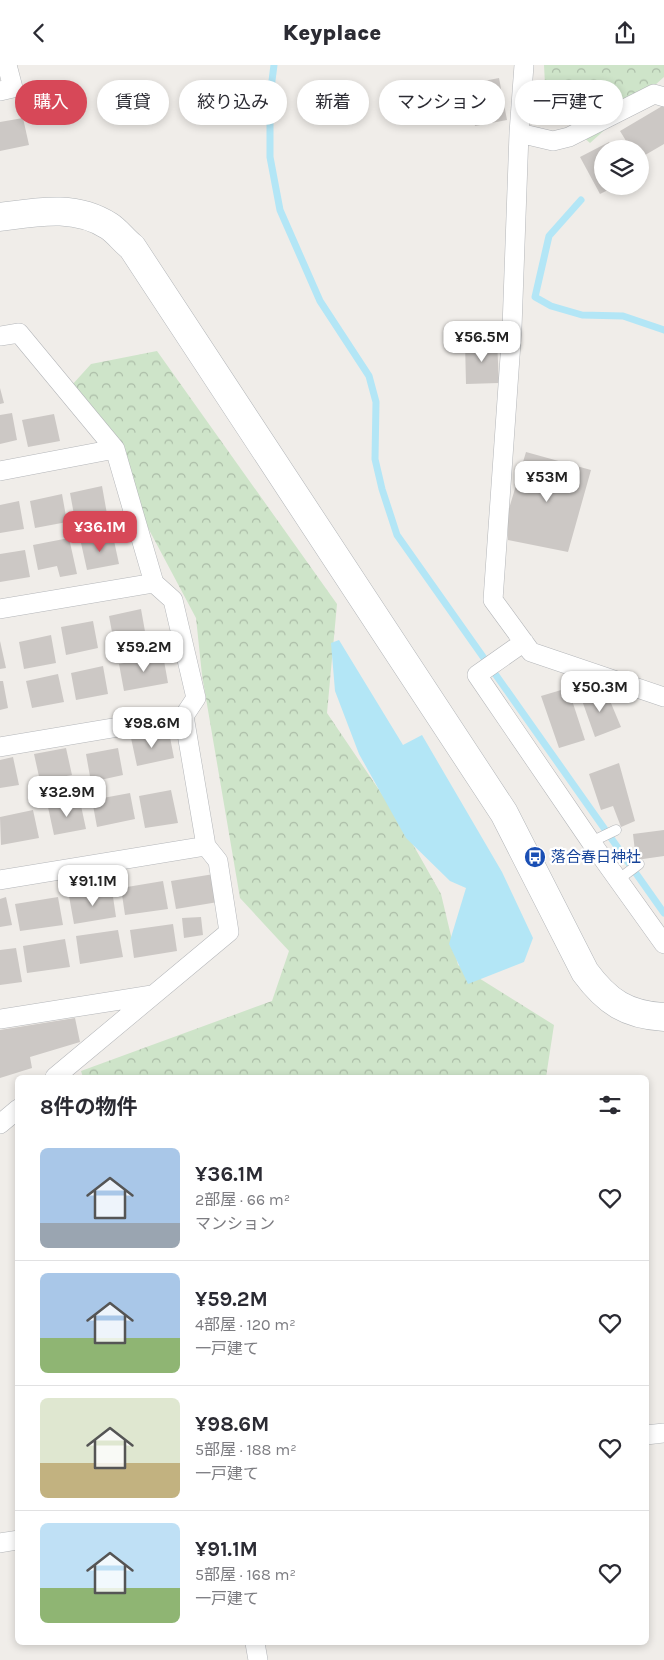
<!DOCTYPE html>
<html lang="ja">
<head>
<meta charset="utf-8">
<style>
  :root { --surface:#fff; --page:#f7f7f7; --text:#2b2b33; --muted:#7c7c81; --line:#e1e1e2; --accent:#d74858 }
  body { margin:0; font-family:Karla,"Noto Sans JP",sans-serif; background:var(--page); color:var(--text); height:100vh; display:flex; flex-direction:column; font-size:19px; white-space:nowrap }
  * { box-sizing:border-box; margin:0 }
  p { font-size:16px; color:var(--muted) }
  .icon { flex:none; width:28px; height:28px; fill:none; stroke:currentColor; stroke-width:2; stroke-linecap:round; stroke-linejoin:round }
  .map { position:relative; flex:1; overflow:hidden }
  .drawer { position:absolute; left:15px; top:1010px; width:634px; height:570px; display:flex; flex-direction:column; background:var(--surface); border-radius:8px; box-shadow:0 2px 8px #0003 }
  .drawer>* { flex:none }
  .hud { position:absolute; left:15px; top:15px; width:635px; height:45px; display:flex; gap:10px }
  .tools { position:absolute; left:594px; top:75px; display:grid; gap:10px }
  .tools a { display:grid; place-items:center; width:55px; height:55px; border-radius:50%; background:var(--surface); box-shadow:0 2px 8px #0003; font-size:25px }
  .price { position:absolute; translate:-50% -42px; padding:0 11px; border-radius:10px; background:#fff; color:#222; font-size:16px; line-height:32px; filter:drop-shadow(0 1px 2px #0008) }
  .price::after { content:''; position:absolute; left:50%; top:30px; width:15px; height:11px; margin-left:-8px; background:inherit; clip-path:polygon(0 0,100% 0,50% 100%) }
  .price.active { background:var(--accent); color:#fff }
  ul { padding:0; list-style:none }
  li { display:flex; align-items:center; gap:15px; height:125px; padding:0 25px }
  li+li { border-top:1px solid var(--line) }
  li span { display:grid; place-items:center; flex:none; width:140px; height:100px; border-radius:8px; color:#555 }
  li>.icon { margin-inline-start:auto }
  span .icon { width:60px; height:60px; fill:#fffc; stroke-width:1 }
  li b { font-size:21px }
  h2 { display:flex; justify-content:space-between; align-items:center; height:60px; padding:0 25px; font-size:21px }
  .tag { padding:0 18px; border-radius:22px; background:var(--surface); box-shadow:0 2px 8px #0003; font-size:18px; line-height:45px }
  .tag.active { background:var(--accent); color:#fff }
  header { display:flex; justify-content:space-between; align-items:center; height:65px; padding:0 25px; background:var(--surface); font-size:22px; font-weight:800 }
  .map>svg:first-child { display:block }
  .forest { fill:url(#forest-crowns) }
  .water { fill:#b3e6f6 }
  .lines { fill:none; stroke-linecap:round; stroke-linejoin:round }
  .stream { stroke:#b3e6f6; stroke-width:7 }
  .building { fill:#ccc8c5 }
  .lane-casing { stroke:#b4b6b9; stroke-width:11 }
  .street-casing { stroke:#b4b6b9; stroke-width:20 }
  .secondary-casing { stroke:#b3b6b9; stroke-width:29 }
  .lane { stroke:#fff; stroke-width:10 }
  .street { stroke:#fff; stroke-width:19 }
  .secondary { stroke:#fff; stroke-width:28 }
  .labels { text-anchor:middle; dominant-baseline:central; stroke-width:4.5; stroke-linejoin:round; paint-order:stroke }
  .transit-label { font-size:15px; fill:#164399; stroke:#fff; text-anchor:start }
</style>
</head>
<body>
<header><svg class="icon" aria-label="back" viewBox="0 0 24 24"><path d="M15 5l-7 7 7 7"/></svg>Keyplace<svg class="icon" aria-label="share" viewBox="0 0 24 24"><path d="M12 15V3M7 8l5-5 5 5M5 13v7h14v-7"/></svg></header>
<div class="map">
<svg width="664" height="1595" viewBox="0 0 664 1595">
  <defs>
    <pattern id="forest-crowns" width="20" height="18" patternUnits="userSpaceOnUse" patternTransform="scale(1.25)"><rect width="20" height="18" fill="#cee4c9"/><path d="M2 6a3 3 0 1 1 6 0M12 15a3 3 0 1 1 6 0" fill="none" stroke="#abbca7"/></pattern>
  </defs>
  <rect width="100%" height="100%" fill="#f0ede9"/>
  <path class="forest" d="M544,0H664V12L590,78L546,39Z
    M157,286L337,539L327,648L398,753L441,829L458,900L554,960L546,1012H83L81,1006L272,936L289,886L240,833L202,610L196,553L72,320L91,299Z"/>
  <path class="water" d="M339,575L403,680L422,670L502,807L533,873L524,897L468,919L449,879L466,823L450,816L406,773L359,689L335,626L331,578Z"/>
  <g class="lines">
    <path class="stream" d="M274,0L270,31V92L280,145L320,236L369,311L376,337L375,394L382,424L397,470L664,848
      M581,135L549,171L535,232L551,241L582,250L623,251L664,265"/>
  </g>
  <path class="building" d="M499,13L507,55L475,61L468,19Z
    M458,20L461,49L428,54L424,24Z
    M664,40V79L640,93V84H631L620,66Z
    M23,53L29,80L0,86V57Z
    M609,77L613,84H602V121H616L600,129L580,92Z
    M497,276L499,318L466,319L465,277Z
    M0,323L4,338L0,339Z
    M12,348L17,375L0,379V350Z
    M54,349L60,376L28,382L22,355Z
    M526,387L591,405L568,487L508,475V447Z
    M102,421L107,449L75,455L70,428Z
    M62,429L67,457L35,463L30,436Z
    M19,436L24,464L0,468V440Z
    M113,471L119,499L87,505L81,478Z
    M69,473L77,509L60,512L57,501L38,505L33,480Z
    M25,485L30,512L0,517V489Z
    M141,544L146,572L114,578L109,551Z
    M93,556L98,583L66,590L61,562Z
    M51,570L56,598L24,604L19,577Z
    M0,576L6,603L0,604Z
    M163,590L168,618L124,626L119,599Z
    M103,601L108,629L76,635L71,608Z
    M58,609L64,637L32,643L26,616Z
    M0,616H3L8,643L0,645Z
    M568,623L585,675L559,683L541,631Z
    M579,627L608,631L621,662L595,672Z
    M169,667L174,693L137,701L131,673Z
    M66,683L72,710L40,716L34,689Z
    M118,683L123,710L91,717L86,689Z
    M13,692L19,720L0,723V695Z
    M619,698L635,756L621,762L613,741L601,745L589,709Z
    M171,725L178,758L145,763L139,731Z
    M130,728L135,754L97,762L92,735Z
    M80,736L86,764L54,770L48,742Z
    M33,745L39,773L1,780L0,752Z
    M664,765V791L636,795L633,769Z
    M214,809L218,837L176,844L171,816Z
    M163,816L168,844L125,850L121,823Z
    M112,825L116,852L74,859L69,831Z
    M6,832L12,860L0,862V834Z
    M58,832L63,860L20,866L15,839Z
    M201,852L203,870L184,873L182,853Z
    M173,859L177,886L134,893L130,865Z
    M118,865L123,892L80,899L76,871Z
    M65,874L70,902L27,908L23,881Z
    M16,883L22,917L0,920V885Z
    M75,953L80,977L30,992L32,1003L0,1013V965Z"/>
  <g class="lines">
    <g class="lane-casing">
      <path id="lane" d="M591,777L616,765
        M619,814L639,799"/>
    </g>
    <g class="street-casing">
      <path id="street" d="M524,0L519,68L512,263L493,535L531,587L664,632
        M0,26L13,23L7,0
        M519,68L553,76L569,72L654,29L664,32
        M0,271L19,268L115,384L154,518L173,535L196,633L184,651L206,781L218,796L229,867L55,1012
        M0,406L115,384
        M0,544L154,518
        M524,577L477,610L591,777L664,879
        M0,682L184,651
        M0,815L206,781
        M0,954L152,930
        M0,1059L18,1044
        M646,1370L664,1368
        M0,1478L18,1475
        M255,1578L258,1595"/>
    </g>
    <g class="secondary-casing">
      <path id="secondary" d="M0,152C37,147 75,139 109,161C117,166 124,176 132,182L504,748L585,907C607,937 627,950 664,952"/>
    </g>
    <use href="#lane" class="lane"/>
    <use href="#street" class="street"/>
    <use href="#secondary" class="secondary"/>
  </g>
  <defs>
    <g id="bus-disc" transform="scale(1.125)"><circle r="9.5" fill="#1a4fb4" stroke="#fff"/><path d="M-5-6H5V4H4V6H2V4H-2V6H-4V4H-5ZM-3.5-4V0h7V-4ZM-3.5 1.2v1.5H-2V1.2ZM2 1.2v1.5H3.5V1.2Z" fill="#fff"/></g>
  </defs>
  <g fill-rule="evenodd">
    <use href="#bus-disc" x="535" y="792"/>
  </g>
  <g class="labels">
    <g class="transit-label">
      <text x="551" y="792">落合春日神社</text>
    </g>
  </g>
</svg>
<div class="tools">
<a><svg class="icon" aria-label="layers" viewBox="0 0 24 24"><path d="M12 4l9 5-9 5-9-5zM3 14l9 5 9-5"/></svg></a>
</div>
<b class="price" style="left:482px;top:298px">¥56.5M</b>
<b class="price" style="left:547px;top:438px">¥53M</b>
<b class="price active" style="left:100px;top:488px">¥36.1M</b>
<b class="price" style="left:144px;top:608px">¥59.2M</b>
<b class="price" style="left:600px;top:648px">¥50.3M</b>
<b class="price" style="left:152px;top:684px">¥98.6M</b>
<b class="price" style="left:67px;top:753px">¥32.9M</b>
<b class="price" style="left:93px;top:842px">¥91.1M</b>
<div class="hud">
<a class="tag active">購入</a>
<a class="tag">賃貸</a>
<a class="tag">絞り込み</a>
<a class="tag">新着</a>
<a class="tag">マンション</a>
<a class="tag">一戸建て</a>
</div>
<section class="drawer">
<h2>8件の物件<svg class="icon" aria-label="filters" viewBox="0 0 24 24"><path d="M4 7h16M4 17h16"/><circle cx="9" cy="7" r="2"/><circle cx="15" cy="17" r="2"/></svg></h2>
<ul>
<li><span style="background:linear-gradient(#a9c7e8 75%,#9aa5b1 0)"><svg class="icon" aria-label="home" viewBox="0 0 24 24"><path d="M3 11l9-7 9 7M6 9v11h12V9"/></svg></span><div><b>¥36.1M</b><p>2部屋 · 66 m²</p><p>マンション</p></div><svg class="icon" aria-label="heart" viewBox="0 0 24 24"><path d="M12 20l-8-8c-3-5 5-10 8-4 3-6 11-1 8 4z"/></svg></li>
<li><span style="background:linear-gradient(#a9c7e8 65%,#8fb573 0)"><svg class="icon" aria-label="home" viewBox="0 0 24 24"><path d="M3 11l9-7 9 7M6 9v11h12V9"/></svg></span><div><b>¥59.2M</b><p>4部屋 · 120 m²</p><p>一戸建て</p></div><svg class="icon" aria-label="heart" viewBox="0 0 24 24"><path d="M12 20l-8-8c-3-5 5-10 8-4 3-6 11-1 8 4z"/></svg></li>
<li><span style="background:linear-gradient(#dfe7d0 65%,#c2b280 0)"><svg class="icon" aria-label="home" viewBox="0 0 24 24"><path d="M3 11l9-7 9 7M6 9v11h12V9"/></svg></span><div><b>¥98.6M</b><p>5部屋 · 188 m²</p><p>一戸建て</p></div><svg class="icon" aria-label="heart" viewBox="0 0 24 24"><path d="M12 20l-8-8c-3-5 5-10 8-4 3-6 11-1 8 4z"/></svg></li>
<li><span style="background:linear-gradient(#bfe0f5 65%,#8fb573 0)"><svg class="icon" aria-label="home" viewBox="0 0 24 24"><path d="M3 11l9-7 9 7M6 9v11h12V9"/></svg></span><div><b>¥91.1M</b><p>5部屋 · 168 m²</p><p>一戸建て</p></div><svg class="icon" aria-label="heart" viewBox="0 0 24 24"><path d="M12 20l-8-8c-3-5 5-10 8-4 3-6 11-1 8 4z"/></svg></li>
</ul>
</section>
</div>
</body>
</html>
